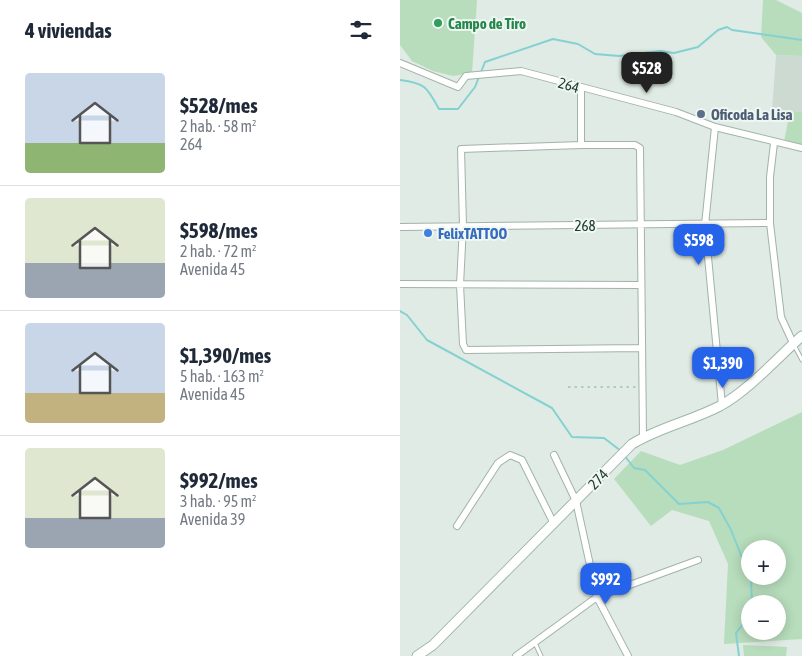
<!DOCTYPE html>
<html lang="es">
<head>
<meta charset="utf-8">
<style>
  :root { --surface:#fff; --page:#f6f6f7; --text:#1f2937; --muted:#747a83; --line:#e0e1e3; --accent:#2563eb }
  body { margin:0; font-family:"Asap Condensed",sans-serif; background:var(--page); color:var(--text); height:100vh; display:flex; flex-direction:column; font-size:19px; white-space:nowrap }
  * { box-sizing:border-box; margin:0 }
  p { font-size:16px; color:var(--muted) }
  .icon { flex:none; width:28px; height:28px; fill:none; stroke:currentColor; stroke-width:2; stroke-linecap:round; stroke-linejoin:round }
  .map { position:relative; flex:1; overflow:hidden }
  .drawer { display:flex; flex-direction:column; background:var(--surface); width:400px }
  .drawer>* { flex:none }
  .buttons { position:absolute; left:341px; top:540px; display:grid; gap:10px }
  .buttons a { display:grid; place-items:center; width:45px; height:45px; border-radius:50%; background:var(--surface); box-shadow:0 2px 12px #0003; font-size:25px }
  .price { position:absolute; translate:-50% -42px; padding:0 11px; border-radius:10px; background:var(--accent); color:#fff; font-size:16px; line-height:32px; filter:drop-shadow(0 1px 2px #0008) }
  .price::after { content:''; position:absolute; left:50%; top:30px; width:15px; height:11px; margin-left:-8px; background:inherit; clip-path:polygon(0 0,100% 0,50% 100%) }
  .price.active { background:#222; color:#fff }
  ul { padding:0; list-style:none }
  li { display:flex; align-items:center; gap:15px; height:125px; padding:0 25px }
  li+li { border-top:1px solid var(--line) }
  li span { display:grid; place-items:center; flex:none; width:140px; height:100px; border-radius:5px; color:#555 }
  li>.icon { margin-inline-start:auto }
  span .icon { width:60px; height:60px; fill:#fffc; stroke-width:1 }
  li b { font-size:21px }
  h2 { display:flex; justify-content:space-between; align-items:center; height:60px; padding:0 25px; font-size:21px }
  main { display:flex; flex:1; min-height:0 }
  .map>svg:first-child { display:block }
  .built { fill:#cddad2 }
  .green { fill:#b7ddbc; fill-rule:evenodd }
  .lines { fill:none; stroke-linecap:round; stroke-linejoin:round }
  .stream { stroke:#85d1d2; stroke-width:2 }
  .lane-casing { stroke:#a2b3aa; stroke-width:5 }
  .street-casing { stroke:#a2b3aa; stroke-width:8 }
  .secondary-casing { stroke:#9eb7aa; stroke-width:11 }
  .path { stroke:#7faf99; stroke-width:1; stroke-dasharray:2.5 4; stroke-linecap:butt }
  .lane { stroke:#fff; stroke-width:3 }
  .street { stroke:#fff; stroke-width:6 }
  .secondary { stroke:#fff; stroke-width:9 }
  .leisure-dot { fill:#2e9e5b; stroke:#eff7f2; stroke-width:2 }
  .service-dot { fill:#5c6f8a; stroke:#eff7f2; stroke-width:2 }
  .shop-dot { fill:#3f7fe0; stroke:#eff7f2; stroke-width:2 }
  .labels { text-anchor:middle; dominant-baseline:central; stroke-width:4; stroke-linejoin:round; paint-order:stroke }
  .leisure-label { font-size:15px; font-weight:bold; fill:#27864d; stroke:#eff7f2; text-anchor:start }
  .street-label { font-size:15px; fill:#203b30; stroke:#eff7f2 }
  .service-label { font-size:15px; font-weight:bold; fill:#4e5e75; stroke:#eff7f2; text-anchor:start }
  .shop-label { font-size:15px; font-weight:bold; fill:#366cbe; stroke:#eff7f2; text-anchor:start }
</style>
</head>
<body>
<main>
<section class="drawer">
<h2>4 viviendas<svg class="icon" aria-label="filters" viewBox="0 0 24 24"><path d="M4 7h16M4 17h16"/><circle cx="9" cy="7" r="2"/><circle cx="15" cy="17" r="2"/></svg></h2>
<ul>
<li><span style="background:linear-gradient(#c9d6e8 70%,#8fb573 0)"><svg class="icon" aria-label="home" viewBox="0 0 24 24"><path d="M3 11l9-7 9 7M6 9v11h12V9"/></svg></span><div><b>$528/mes</b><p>2 hab. · 58 m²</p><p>264</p></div></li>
<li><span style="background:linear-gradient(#dfe7d0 65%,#9aa5b1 0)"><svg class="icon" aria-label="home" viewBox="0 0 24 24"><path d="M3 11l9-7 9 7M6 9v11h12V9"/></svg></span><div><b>$598/mes</b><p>2 hab. · 72 m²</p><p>Avenida 45</p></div></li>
<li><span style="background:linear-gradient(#c9d6e8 70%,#c2b280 0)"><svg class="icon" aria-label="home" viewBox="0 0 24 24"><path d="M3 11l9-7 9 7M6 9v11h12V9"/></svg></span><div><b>$1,390/mes</b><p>5 hab. · 163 m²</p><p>Avenida 45</p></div></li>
<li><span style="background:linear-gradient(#dfe7d0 70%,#9aa5b1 0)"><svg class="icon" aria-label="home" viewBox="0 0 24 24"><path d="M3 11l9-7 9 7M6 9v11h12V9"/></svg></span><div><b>$992/mes</b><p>3 hab. · 95 m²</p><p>Avenida 39</p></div></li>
</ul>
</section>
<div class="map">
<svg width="402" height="656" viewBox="0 0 402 656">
  <rect width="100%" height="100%" fill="#dfebe4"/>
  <path class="built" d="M376,55L402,56V112L372,110Z"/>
  <path class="green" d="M0,0H77L72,73L53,76L33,71L12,61L0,45Z
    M363,0H376L402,13V56L376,55L361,37Z
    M390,111L402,112V146L384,142Z
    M402,412V639L324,644L328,564L309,521L272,510L251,526L214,479L241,451L280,465L323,450ZM350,549H378V576H350ZM350,604H378V631H350Z
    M343,645L387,647L386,656H344Z"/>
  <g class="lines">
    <path class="stream" d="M81,72L85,62L153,39L178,44L195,54L219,56L260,51L274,53L298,47L318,30L327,27L332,30L402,40
      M0,80C25,83 27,87 39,109H58L75,87L79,77
      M0,311L7,315L27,340L152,408L172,437L204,438L221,451
      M224,455L234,468L245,470L279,504L308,502L319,508L331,530L351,580L352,604
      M339,656L336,633L350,615"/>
    <g class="lane-casing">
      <path id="lane" d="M394,345L402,360
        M135,643L141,656"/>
    </g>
    <g class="street-casing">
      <path id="street" d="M0,63L58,87L66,76L121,71L276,112L315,127L402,148
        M181,88V145
        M315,127L305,225L322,405
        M374,143L370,177V223L381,317L393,343
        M0,227L370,223
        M0,284L241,285
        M241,348L66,350L63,344L60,285L63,226L61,149L181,145H235L240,148L243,437
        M154,455L176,501L197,597L228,656
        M57,526L98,463L110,455L122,460L154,524
        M116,656L197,597L298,560"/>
    </g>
    <g class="secondary-casing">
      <path id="secondary" d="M17,656L33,645L232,444C260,427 291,421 320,406C349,390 377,358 402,336"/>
    </g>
    <path class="path" d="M168,387H238"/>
    <use href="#lane" class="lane"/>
    <use href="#street" class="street"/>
    <use href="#secondary" class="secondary"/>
  </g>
  <circle class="leisure-dot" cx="38" cy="23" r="5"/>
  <circle class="service-dot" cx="301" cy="114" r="5"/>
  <circle class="shop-dot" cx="28" cy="233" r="5"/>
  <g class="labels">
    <g class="leisure-label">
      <text x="48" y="23">Campo de Tiro</text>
    </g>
    <g class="street-label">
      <text transform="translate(169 85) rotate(16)">264</text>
      <text x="185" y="225">268</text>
      <text transform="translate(198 479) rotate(-47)">274</text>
    </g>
    <g class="service-label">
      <text x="311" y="114">Oficoda La Lisa</text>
    </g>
    <g class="shop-label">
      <text x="38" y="233">FelixTATTOO</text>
    </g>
  </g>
</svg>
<div class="buttons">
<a>+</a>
<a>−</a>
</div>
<b class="price active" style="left:247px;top:94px">$528</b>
<b class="price" style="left:299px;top:266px">$598</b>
<b class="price" style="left:323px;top:389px">$1,390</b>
<b class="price" style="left:206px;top:605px">$992</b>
</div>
</main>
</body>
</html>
